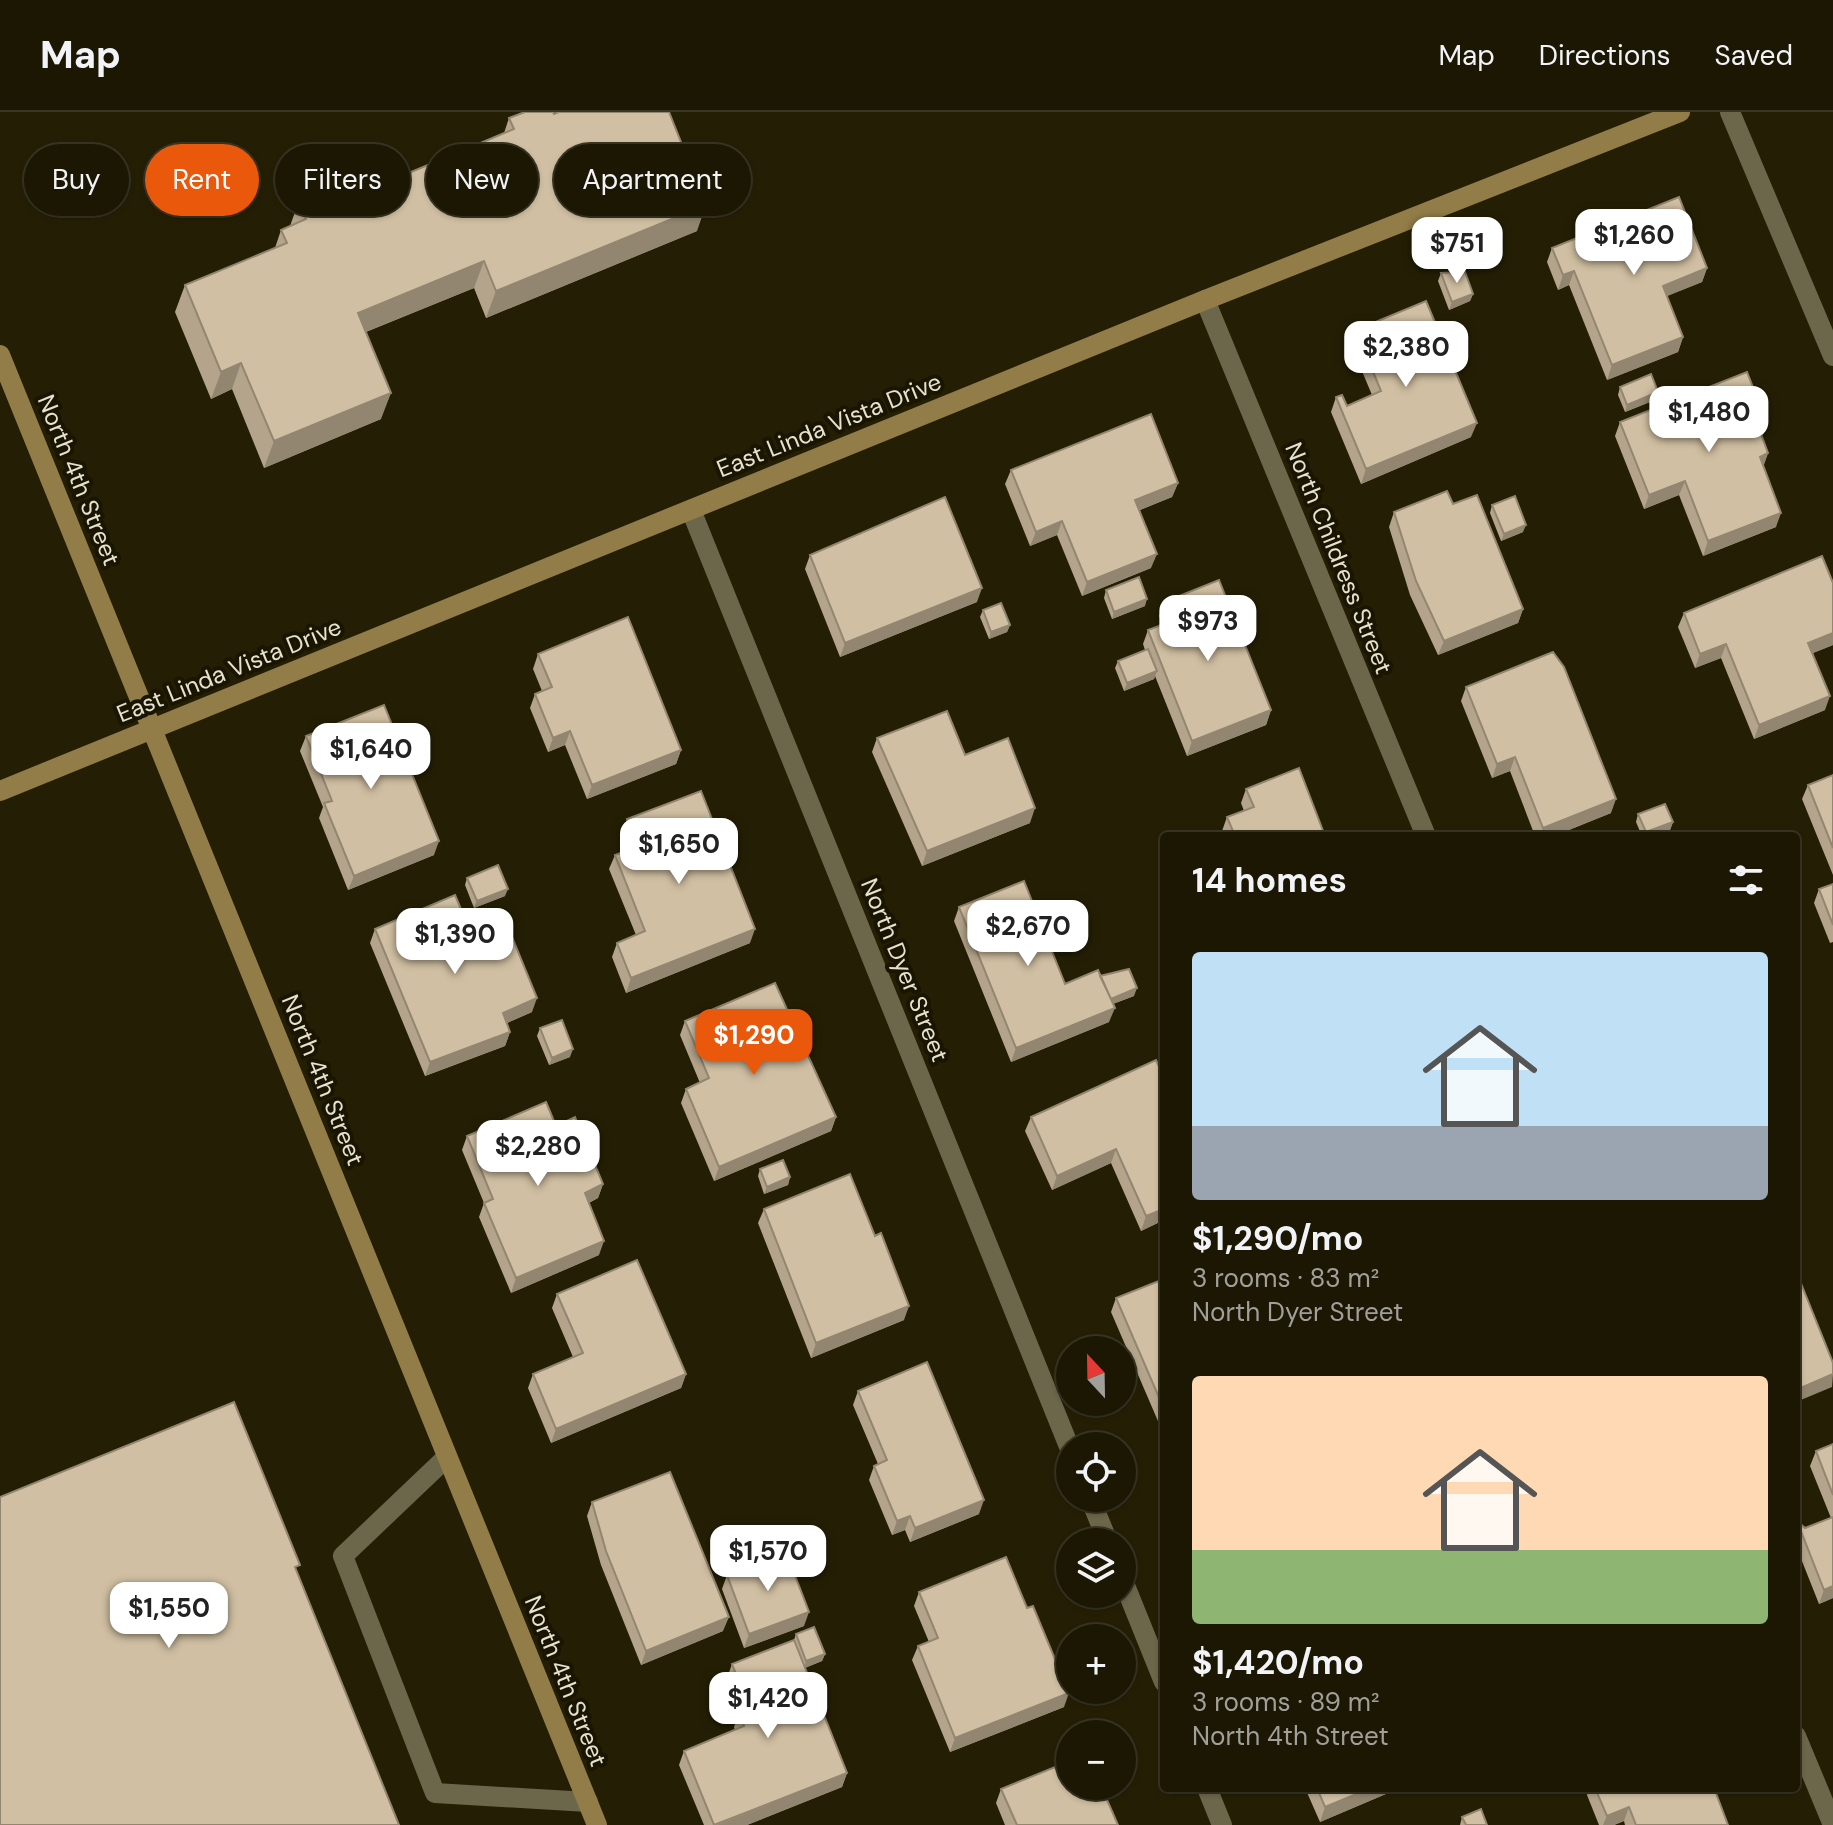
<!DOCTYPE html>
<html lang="en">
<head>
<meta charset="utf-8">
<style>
  :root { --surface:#1b1703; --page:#24200d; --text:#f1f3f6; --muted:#a09f9a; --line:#393625; --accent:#ea580c }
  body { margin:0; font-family:"DM Sans",sans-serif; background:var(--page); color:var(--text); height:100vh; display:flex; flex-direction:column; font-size:30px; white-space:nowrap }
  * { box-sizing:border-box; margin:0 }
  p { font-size:26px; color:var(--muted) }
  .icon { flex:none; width:44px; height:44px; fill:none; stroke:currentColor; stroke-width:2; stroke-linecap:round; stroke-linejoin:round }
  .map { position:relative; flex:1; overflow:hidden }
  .panel { position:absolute; left:1160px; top:720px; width:640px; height:960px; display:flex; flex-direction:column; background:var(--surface); border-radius:8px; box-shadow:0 2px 6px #0004,0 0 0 2px var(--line) }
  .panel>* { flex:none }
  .top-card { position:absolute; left:24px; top:32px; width:760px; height:72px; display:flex; gap:16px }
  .needle { width:52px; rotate:338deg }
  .buttons { position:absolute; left:1056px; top:1224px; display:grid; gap:16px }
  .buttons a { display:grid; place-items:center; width:80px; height:80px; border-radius:50%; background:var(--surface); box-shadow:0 2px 6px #0004,0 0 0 2px var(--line); font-size:40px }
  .price { position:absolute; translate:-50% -68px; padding:0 18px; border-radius:16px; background:#fff; color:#222; font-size:26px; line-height:52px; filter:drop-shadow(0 2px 4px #0008) }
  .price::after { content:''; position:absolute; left:50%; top:48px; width:24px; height:18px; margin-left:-12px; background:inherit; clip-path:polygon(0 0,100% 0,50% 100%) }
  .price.active { background:var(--accent); color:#fff }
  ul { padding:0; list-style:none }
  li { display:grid; align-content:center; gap:16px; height:424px; padding:0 32px }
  li span { display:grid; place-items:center; height:248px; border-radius:8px; color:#555 }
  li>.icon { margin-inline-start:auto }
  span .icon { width:144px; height:144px; fill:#fffc; stroke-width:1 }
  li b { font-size:34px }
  h2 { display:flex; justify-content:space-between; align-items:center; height:96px; padding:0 32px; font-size:34px }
  .tag { padding:0 28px; border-radius:36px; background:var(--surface); box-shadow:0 2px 6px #0004,0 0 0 2px var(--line); font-size:28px; line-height:72px }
  .tag.active { background:var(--accent); color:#fff }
  header { display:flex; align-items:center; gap:48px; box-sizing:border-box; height:112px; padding:0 40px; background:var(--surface); border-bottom:2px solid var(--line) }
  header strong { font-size:38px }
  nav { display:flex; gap:44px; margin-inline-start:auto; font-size:28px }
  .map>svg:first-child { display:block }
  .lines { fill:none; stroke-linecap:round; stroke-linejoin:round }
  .lane { stroke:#6c674a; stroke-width:20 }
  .street { stroke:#6c674a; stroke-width:20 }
  .secondary { stroke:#927d49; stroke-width:20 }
  .wall { fill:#b3a48b }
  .shaded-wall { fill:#928671 }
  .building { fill:#d0bfa2; stroke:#928671; stroke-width:2 }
  .labels { text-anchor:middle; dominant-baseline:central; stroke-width:8; stroke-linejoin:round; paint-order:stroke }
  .street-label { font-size:24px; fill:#e5e2d2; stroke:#1a1500 }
</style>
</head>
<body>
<header>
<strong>Map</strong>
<nav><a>Map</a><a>Directions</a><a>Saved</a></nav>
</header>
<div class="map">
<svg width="1833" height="1713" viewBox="0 0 1833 1713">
  <rect width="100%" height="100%" fill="#241f04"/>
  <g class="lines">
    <path class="lane" d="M447,1345L343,1444L435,1681L588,1690"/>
    <path class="street" d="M1730,0L1833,244
      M1205,188L1426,724
      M691,398L1070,1337
      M1090,1386L1108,1430
      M1122,1466L1164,1570
      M1796,1624L1833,1713
      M1207,1676L1222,1713"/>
    <path class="secondary" d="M0,243L597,1713
      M0,679L1205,188L1680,0"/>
  </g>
  <path class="wall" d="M554,2L697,119L486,206L474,176L366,220L381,307L264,356L232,277L211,287L175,200L185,173L275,136L281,118L290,114L299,89H342L504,21L509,6Z
    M1552,136L1707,156L1702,170L1667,184L1683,225L1678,240L1607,268L1569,173L1558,178L1547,150Z
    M1441,161L1473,182L1470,189L1449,198L1438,169Z
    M1356,218L1471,325L1361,372L1331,300L1336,285L1347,294L1372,283L1351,233Z
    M1620,275L1655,288L1625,300L1618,283Z
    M1620,310L1762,325L1768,341L1763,354L1776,415L1703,444L1679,383L1644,397L1615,324Z
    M1011,358L1178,371L1172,385L1140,398L1151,456L1082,484L1057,423L1030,434L1005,372Z
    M1453,392L1523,497L1518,511L1438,543L1410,483L1389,415L1394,400Z
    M1492,393L1523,420L1501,429L1490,401Z
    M810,443L977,490L840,545L805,457Z
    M1833,471V533L1813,541L1825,598L1754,627L1721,546L1695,556L1678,515L1684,501Z
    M1106,478L1145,494L1112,507L1104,486Z
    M1164,490L1271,598L1266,613L1187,644L1155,564L1154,567L1124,579L1115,556L1118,549L1145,538L1143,532L1148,518L1163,512L1159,504Z
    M983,498L1010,513L1007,520L989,527L980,505Z
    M538,542L681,638L676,652L587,687L565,633L548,640L530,596L535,582L542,579L533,557Z
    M1466,575L1611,701L1554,724H1535L1510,659L1492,666L1461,589Z
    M306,624L434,743L348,778L319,706L323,695L300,639Z
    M877,626L965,643L1030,711L922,754L872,640Z
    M1833,663V763L1802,687L1808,673Z
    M1246,677L1325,724H1224L1222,719L1227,705L1244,699L1241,691Z
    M1638,702L1673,710L1670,718L1653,724H1642L1636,710Z
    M627,707L750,831L626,881L612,845L617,831L636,823L609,757L615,743L629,737L622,722Z
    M467,766L505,784L474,796L465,773Z
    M1833,772V830L1830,831L1814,791L1819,777Z
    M959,795L1065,872L1100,864L1134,884L1113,892L1109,910L1011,950L954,809Z
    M469,816L532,900L507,911L510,920L505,934L425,964L370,831L375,817Z
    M685,909L836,1005L831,1019L714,1069L681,991L686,977L700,971L680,923Z
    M540,916L570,945L549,953L537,924Z
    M1156,948L1164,1108L1141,1119L1111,1051L1052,1078L1025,1019L1031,1005Z
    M556,1014L603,1072L598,1086L589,1091L599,1143L511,1181L479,1105L484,1091L462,1038L467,1024Z
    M760,1057L790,1065L788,1073L764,1082L758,1064Z
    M764,1097L875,1124L904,1208L811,1246L758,1111Z
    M1164,1167V1323L1111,1200L1116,1186Z
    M557,1182L686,1262L681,1276L551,1331L528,1276L533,1262L573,1245L552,1196Z
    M858,1279L979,1402L910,1430L905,1418L892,1423L869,1368L874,1354L878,1352L853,1293Z
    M1833,1332V1486L1819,1492L1796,1434V1411L1797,1409L1805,1416L1831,1406L1810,1354L1816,1339Z
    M592,1390L723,1519L641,1553L601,1453L587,1404Z
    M727,1463L804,1514L744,1536L722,1477Z
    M919,1480L1027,1496L1064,1595L950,1640L912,1548L918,1534L929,1530L914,1494Z
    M796,1522L825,1542L822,1549L805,1556L847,1661L842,1675L747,1713H704L679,1653L684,1639L735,1618L734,1615L739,1601L741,1600L727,1566L732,1552L794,1528Z
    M1305,1676H1400L1320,1710Z
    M1589,1676H1714L1728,1713H1625L1624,1709L1614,1713H1599L1587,1683Z
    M1001,1677L1118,1713H1005L996,1691Z
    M1462,1705L1487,1713H1460Z"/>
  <path class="shaded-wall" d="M706,93L697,119L486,206L496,179Z
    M484,149L474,176L348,227L358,201Z
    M1707,156L1702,170L1657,188L1663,174Z
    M1574,159L1569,173L1558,178L1563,163Z
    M1473,182L1470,189L1449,198L1452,190Z
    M1683,225L1678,240L1607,268L1612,253Z
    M241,251L232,277L211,287L221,260Z
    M1658,280L1655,288L1625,300L1627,293Z
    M391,281L381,307L264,356L274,329Z
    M1477,311L1471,325L1361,372L1366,357Z
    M1767,311L1762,325L1758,314Z
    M1768,341L1763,356L1760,345Z
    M1685,369L1679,383L1644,397L1649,383Z
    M1178,371L1172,385L1130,402L1135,388Z
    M1781,401L1776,415L1703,444L1708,429Z
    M1062,409L1057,423L1030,434L1036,420Z
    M1526,413L1523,420L1501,429L1504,422Z
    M1157,442L1151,456L1082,484L1087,470Z
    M982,476L977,490L840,545L845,531Z
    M1147,487L1145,494L1112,507L1114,500Z
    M1523,497L1518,511L1438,543L1444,529Z
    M1010,513L1007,520L989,527L991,520Z
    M1833,521V533L1803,545L1808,531Z
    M1726,532L1721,546L1695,556L1700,542Z
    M1157,559L1154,567L1124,579L1127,571Z
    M1830,584L1825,598L1754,627L1759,613Z
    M1271,598L1266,613L1187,644L1192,629Z
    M570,619L565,633L548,640L553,626Z
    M681,638L676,652L587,687L592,673Z
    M1515,645L1510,659L1492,666L1497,652Z
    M1616,687L1611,701L1554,724H1540L1543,716Z
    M1035,696L1030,711L922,754L927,739Z
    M1673,710L1670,718L1653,724H1645L1646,720Z
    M439,729L434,743L348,778L354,764Z
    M508,777L505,784L474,796L477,789Z
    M755,817L750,831L626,881L631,866Z
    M1137,876L1134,884L1107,894L1110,887Z
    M537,886L532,900L498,915L503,901Z
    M1115,896L1109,910L1011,950L1016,936Z
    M510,920L505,934L425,964L430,950Z
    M573,937L570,945L549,953L552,946Z
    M836,1005L831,1019L714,1069L719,1055Z
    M1116,1037L1111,1051L1052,1078L1057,1064Z
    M790,1065L788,1073L764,1082L767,1075Z
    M603,1072L598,1086L579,1095L585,1081Z
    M1164,1097V1108L1141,1119L1146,1104Z
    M604,1129L599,1143L511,1181L516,1166Z
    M909,1194L904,1208L811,1246L816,1231Z
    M686,1262L681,1276L551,1331L556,1317Z
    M1833,1262L1832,1275L1796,1290V1278Z
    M984,1388L979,1402L910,1430L915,1416Z
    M910,1404L905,1418L892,1423L897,1409Z
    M1833,1474V1486L1819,1492L1824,1478Z
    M809,1500L804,1514L744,1536L749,1522Z
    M729,1505L723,1519L641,1553L646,1539Z
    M825,1542L822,1549L804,1556L806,1549Z
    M1069,1581L1064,1595L950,1640L955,1626Z
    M847,1661L842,1675L747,1713H717Z
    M1371,1676H1400L1320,1710L1325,1695Z
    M1629,1695L1624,1709L1614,1713H1603L1607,1704Z"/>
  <path class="building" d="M525,0H553L554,2L559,0H669L706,93L496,179L484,149L358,201L391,281L274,329L241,251L221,260L185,173L287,131L281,118L306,107L299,89L335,75L342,89L514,17L509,6Z
    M1679,85L1707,156L1663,174L1683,225L1612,253L1574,159L1563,163L1552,136Z
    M1465,160L1473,182L1452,190L1441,161Z
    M1426,189L1477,311L1366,357L1336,285L1342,283L1347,294L1381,279L1356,218Z
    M1747,260L1767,311L1758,314L1768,341L1760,345L1781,401L1708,429L1685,369L1649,383L1620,310Z
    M1651,262L1658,280L1627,293L1620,275Z
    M1151,302L1178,371L1135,388L1157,442L1087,470L1062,409L1036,420L1011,358Z
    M1447,379L1453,392L1477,383L1523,497L1444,529L1416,469L1394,400Z
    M1515,384L1526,413L1504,422L1492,393Z
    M945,385L982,476L845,531L810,443Z
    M1822,444L1833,471V521L1808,531L1830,584L1759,613L1726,532L1700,542L1684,501Z
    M1139,465L1147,487L1114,500L1106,478Z
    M1219,468L1271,598L1192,629L1148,518L1172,509L1164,490Z
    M1001,491L1010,513L991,520L983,498Z
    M628,505L681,638L592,673L570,619L553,626L535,582L552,575L538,542Z
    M1148,537L1157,559L1127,571L1118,549Z
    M1553,540L1564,555L1616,687L1543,716L1515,645L1497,652L1466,575Z
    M384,593L439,729L354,764L324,691L332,689L306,624Z
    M947,599L965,643L1008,626L1035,696L927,739L877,626Z
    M1299,656L1325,724H1235L1227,705L1254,695L1246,677Z
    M1833,663V736L1808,673Z
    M701,679L755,817L631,866L617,831L645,819L615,743L638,734L627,707Z
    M1665,692L1673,710L1646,720L1638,702Z
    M498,753L508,777L477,789L467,766Z
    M1024,769L1065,872L1098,858L1115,896L1016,936L959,795Z
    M1833,772V813L1819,777Z
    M455,783L469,816L503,803L537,886L503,901L510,920L430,950L375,817Z
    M1129,857L1137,876L1111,887L1100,864Z
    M775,871L836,1005L719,1055L686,977L709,966L685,909Z
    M562,908L573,937L552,946L540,916Z
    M1156,948L1164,966V1097L1146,1104L1116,1037L1057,1064L1031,1005Z
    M546,990L556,1014L575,1005L603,1072L585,1081L604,1129L516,1166L484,1091L493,1087L467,1024Z
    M783,1048L790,1065L767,1075L760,1057Z
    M850,1062L875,1124L881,1121L909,1194L816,1231L764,1097Z
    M637,1148L686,1262L556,1317L533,1262L583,1241L557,1182Z
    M1796,1159L1833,1251V1262L1796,1278Z
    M1164,1167V1297L1116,1186Z
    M927,1250L984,1388L915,1416L910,1404L897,1409L874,1354L887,1348L858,1279Z
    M234,1290L300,1453L295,1455L399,1713H0V1385Z
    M1833,1332V1383L1816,1339Z
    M670,1360L729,1505L646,1539L606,1439L592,1390Z
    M1833,1405V1474L1824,1478L1797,1409L1805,1416Z
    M786,1440L809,1500L749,1522L727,1463Z
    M1006,1445L1027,1496L1033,1494L1069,1581L955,1626L918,1534L938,1526L919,1480Z
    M814,1515L825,1542L806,1549L796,1522Z
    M794,1528L847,1661L714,1713L684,1639L744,1614L739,1601L750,1597L732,1552Z
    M1070,1649V1674H1101L1118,1713H1017L1001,1677Z
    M1317,1676H1371L1325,1695Z
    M1595,1676H1714L1728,1713H1636L1629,1695L1607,1704Z
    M1481,1697L1487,1713H1466L1462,1705Z"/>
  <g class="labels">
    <g class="street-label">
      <text transform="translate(829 313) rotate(-22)">East Linda Vista Drive</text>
      <text transform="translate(79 368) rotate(68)">North 4th Street</text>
      <text transform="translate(1339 446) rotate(68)">North Childress Street</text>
      <text transform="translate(229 558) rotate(-22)">East Linda Vista Drive</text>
      <text transform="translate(905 858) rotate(68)">North Dyer Street</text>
      <text transform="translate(323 968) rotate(68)">North 4th Street</text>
      <text transform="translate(566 1569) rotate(68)">North 4th Street</text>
    </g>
  </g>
</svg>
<div class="buttons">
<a><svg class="needle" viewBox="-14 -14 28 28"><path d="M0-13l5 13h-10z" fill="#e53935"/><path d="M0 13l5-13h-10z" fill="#a09f9a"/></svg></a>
<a><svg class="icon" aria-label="locate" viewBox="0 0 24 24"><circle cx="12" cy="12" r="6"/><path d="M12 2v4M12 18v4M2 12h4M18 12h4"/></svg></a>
<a><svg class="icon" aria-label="layers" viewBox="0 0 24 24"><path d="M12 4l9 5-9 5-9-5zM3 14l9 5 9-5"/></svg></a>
<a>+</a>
<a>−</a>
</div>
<b class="price" style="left:1634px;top:165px">$1,260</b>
<b class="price" style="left:1457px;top:173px">$751</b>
<b class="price" style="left:1406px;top:277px">$2,380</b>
<b class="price" style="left:1709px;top:342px">$1,480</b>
<b class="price" style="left:1208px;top:551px">$973</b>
<b class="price" style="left:371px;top:679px">$1,640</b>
<b class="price" style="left:679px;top:774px">$1,650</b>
<b class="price" style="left:1028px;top:856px">$2,670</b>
<b class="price" style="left:455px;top:864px">$1,390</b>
<b class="price active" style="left:754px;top:965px">$1,290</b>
<b class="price" style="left:538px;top:1076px">$2,280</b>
<b class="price" style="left:768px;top:1481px">$1,570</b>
<b class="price" style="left:169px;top:1538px">$1,550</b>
<b class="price" style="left:768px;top:1628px">$1,420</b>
<div class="top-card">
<a class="tag">Buy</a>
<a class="tag active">Rent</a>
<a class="tag">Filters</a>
<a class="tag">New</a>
<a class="tag">Apartment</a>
</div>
<section class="panel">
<h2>14 homes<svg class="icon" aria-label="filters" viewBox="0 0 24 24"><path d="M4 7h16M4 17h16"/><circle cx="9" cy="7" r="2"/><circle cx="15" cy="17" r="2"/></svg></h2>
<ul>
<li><span style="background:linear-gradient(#bfe0f5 70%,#9aa5b1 0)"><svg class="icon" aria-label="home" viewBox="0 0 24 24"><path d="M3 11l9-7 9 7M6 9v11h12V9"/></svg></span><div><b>$1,290/mo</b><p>3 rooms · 83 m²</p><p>North Dyer Street</p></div></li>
<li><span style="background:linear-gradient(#ffd9b3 70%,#8fb573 0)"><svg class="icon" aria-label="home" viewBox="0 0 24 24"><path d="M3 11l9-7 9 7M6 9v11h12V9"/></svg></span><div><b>$1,420/mo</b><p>3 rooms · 89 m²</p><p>North 4th Street</p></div></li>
</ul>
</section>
</div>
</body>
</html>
